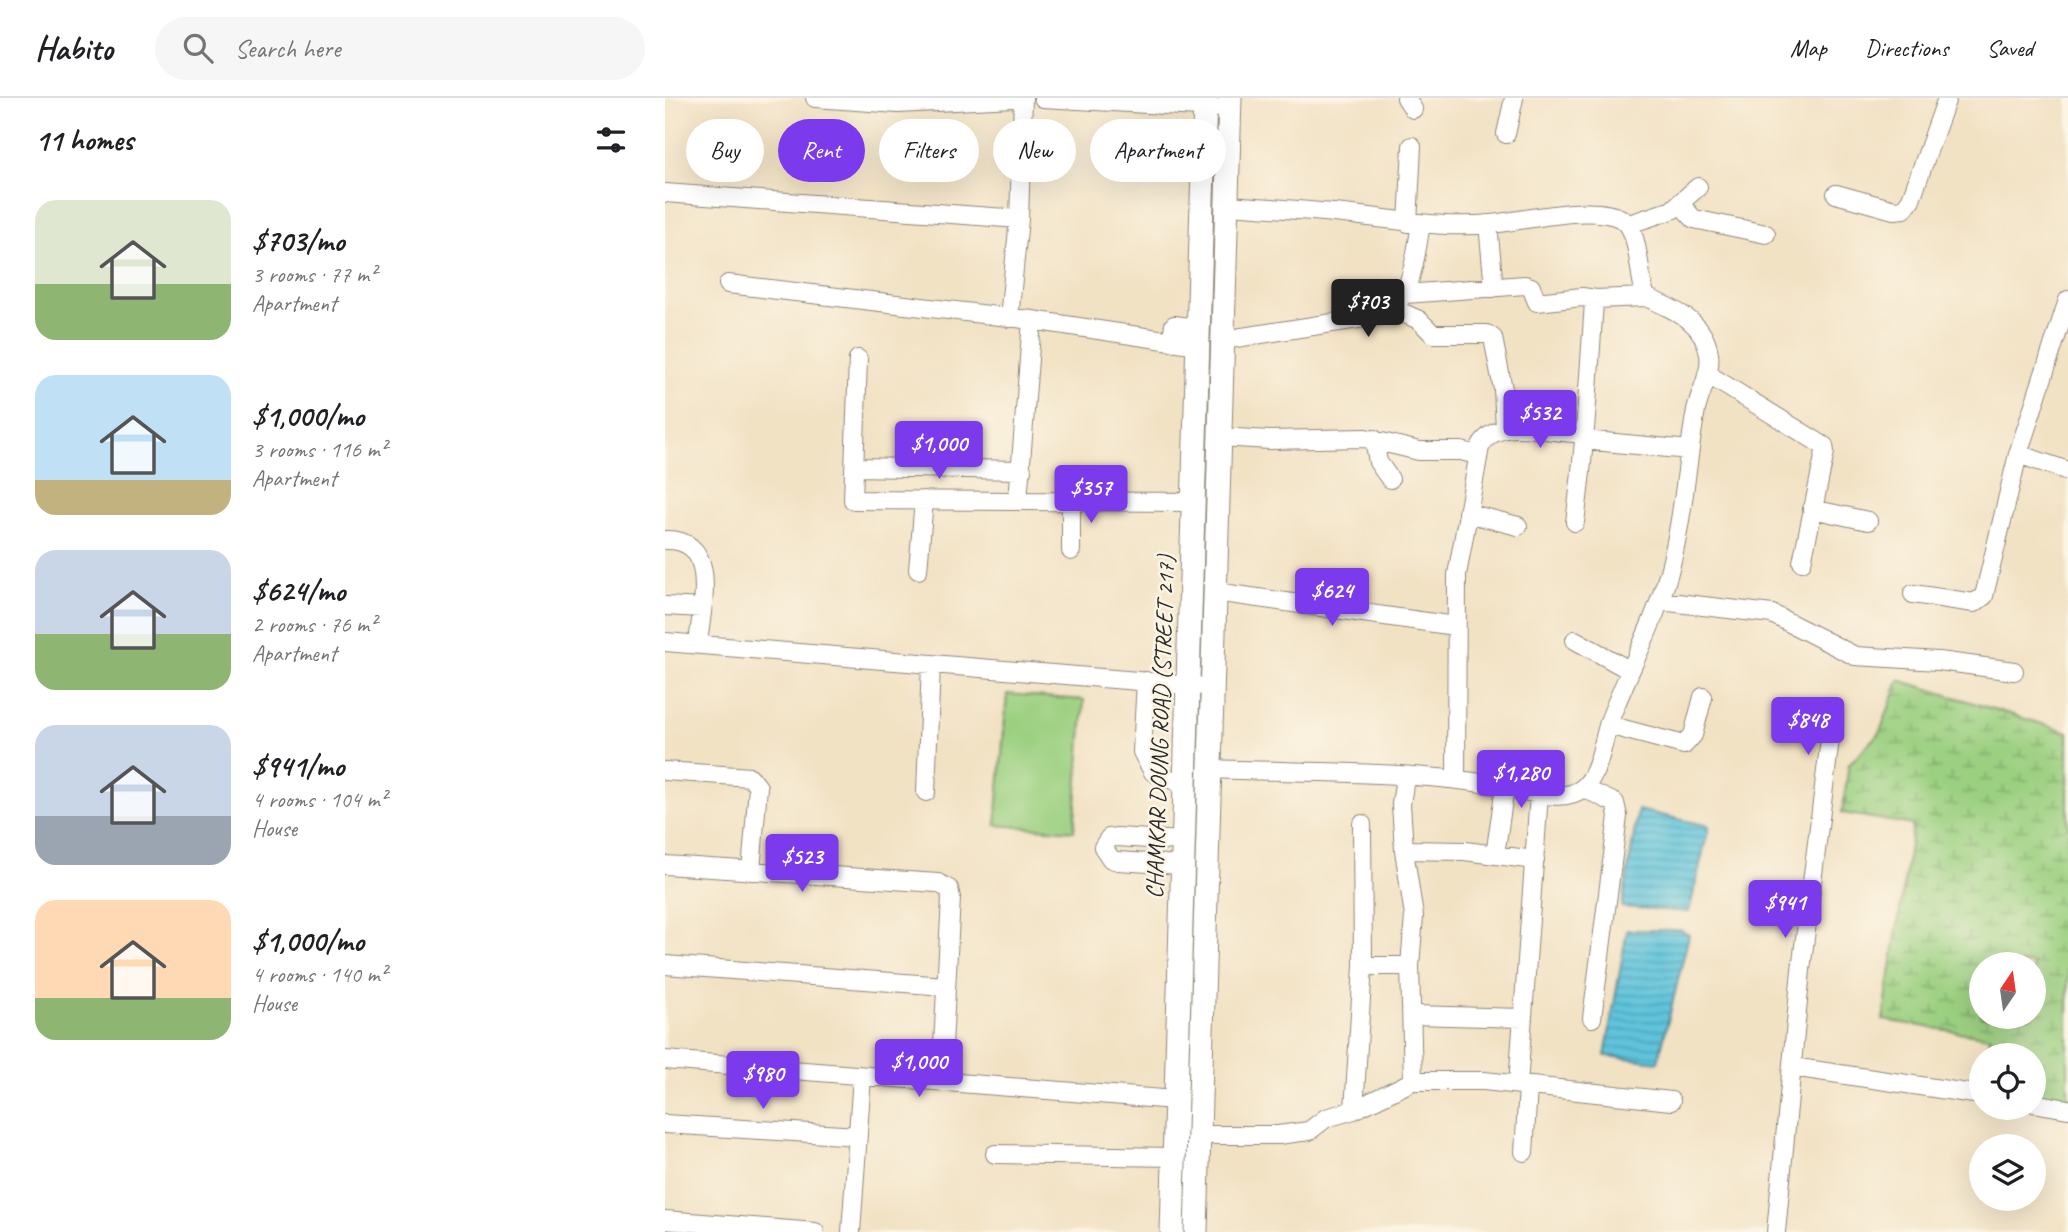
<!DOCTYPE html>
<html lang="en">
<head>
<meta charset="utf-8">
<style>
  :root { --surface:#fff; --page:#f6f6f6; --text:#202124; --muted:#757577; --line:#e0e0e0; --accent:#7c3aed }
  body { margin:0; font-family:Caveat,sans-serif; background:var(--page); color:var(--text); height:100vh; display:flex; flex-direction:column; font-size:26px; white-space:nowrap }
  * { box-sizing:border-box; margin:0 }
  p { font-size:23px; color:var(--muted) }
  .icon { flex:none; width:38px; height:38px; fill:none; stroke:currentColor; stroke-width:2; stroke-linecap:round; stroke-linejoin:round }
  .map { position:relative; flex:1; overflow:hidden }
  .panel { display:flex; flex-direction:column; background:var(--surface); width:665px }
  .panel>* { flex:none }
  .guide { position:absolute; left:21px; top:21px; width:665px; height:63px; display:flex; gap:14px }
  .needle { width:46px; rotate:13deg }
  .tools { position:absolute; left:1304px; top:854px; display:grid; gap:14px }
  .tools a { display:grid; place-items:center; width:77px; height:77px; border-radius:50%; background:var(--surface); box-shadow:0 7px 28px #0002; font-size:35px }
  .price { position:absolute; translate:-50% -60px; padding:0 16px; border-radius:7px; background:var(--accent); color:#fff; font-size:23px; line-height:46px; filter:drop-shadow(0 2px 4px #0008) }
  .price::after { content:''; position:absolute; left:50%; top:42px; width:21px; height:16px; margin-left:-10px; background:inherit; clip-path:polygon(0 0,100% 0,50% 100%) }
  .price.active { background:#222; color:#fff }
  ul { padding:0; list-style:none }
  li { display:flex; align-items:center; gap:21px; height:175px; padding:0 35px }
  li span { display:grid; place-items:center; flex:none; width:196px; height:140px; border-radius:21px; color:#555 }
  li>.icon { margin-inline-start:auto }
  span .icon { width:84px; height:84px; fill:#fffc; stroke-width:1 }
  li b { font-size:30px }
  h2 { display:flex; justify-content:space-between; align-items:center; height:84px; padding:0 35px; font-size:30px }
  .tag { padding:0 24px; border-radius:32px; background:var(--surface); box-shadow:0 7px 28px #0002; font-size:24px; line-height:63px }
  .tag.active { background:var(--accent); color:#fff }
  header { display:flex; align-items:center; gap:42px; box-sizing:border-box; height:98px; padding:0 35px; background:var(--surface); border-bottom:2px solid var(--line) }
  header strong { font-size:33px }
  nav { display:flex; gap:38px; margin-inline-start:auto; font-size:24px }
  .search { width:490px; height:63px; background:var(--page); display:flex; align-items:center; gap:18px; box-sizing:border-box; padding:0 24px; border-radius:38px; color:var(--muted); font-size:26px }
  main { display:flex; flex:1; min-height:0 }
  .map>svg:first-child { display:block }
  .wetland { fill:url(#wetland-marsh); stroke:#647e56; stroke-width:2; fill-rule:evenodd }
  .pitch { fill:#9cd081; stroke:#647e56; stroke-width:2 }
  .water { fill:url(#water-rules); stroke:#457884; stroke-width:2 }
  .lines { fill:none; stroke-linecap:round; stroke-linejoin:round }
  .minor-casing { stroke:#8e8678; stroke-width:20 }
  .major-casing { stroke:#8e8678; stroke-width:25 }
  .minor { stroke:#fff; stroke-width:18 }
  .major { stroke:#fff; stroke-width:23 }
  .labels { text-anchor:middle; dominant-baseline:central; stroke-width:5; stroke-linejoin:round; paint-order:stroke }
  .street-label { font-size:24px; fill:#2b2b2b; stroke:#fcf5e5 }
</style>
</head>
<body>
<header>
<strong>Habito</strong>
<div class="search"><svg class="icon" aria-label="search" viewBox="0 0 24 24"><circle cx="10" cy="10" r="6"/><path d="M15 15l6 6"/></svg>Search here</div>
<nav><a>Map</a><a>Directions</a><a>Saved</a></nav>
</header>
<main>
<section class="panel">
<h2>11 homes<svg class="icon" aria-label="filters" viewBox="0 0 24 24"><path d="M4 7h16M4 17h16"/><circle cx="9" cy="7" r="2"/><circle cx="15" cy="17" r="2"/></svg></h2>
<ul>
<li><span style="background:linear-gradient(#dfe7d0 60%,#8fb573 0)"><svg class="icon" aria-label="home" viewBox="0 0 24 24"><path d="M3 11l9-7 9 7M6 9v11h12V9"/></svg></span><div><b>$703/mo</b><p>3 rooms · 77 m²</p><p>Apartment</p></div></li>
<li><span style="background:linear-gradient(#bfe0f5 75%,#c2b280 0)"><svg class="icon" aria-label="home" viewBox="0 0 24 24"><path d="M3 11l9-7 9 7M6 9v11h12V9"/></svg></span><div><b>$1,000/mo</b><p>3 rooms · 116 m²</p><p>Apartment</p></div></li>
<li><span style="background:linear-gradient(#c9d6e8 60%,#8fb573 0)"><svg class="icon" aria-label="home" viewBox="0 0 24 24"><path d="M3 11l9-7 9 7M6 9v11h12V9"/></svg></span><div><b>$624/mo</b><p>2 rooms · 76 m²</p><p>Apartment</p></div></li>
<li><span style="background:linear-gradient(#c9d6e8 65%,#9aa5b1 0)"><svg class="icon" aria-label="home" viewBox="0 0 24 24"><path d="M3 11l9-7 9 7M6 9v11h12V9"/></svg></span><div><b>$941/mo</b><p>4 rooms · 104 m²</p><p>House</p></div></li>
<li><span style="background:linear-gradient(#ffd9b3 70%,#8fb573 0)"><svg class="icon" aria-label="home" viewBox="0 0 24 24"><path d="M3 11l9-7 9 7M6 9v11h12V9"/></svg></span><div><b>$1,000/mo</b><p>4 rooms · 140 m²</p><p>House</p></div></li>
</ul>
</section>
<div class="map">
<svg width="1403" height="1134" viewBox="0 0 1403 1134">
  <defs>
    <pattern id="wetland-marsh" width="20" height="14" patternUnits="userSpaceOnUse" patternTransform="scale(1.75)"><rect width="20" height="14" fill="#9cd081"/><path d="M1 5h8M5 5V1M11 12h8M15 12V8" fill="none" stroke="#7fa96a"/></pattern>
    <pattern id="water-rules" width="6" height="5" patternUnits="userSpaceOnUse" patternTransform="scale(1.75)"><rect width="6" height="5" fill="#5fc4dc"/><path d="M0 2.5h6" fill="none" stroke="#4f9fb3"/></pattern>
  </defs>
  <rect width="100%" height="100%" fill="#fcf5e5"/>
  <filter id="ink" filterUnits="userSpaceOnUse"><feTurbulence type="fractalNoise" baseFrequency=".0143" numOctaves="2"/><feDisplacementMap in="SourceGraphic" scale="14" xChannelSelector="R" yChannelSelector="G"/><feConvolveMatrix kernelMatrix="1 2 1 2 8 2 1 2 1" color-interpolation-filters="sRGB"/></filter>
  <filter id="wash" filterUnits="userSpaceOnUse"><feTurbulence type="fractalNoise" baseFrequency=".00686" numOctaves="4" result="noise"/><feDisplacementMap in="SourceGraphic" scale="28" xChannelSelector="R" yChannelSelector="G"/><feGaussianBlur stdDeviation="1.57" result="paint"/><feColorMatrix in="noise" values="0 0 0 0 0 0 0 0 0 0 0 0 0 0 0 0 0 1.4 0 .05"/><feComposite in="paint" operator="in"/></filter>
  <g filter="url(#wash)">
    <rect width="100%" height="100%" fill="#f2e2c4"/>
    <path class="wetland" d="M1234,582L1403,634V1003L1369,997L1368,957H1323L1325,939L1218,922L1248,727L1177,715L1184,666L1215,634ZM1316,866H1368V919H1316Z"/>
    <path class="pitch" d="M342,596L419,602L409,733L331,727Z"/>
    <path class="water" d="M973,712L1044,728L1024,814L957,809Z
      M962,832H1015L1024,837L993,964L940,958Z"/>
  </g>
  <g filter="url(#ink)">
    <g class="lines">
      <g class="minor-casing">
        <path id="minor" d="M150,0L233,6L348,0
          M378,0L551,10
          M741,0L748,11
          M841,36L849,0
          M0,95L354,121
          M1171,96L1229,112L1239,111L1246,101L1282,0
          M1016,107L1029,121L1101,136
          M743,125L747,48
          M823,126L829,190
          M964,126L1007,112L1033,89
          M63,186L367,222L533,247
          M740,196L860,187L866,189L872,204L917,199L931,201
          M729,211L754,222L768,236H822L828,240L838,291L840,330
          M344,220L354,121L358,0
          M367,222L353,403L528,404
          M558,242L719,217C748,199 750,158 756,126
          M506,244L509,227L534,230
          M193,261L188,402L353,403
          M1042,276L1159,348L1160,354L1137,464
          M555,339L605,342L700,340L754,353H796L812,357
          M709,341L713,364L725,381
          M918,342L1025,352
          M1353,356L1403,373
          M190,369L357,372
          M406,402V453
          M1147,411L1203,423
          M802,415L853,428
          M910,424C920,351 924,277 929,204L931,201L981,199
          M0,442C56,440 36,511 33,546
          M253,472L259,402
          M550,494L790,528
          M1248,496L1309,505L1319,498L1353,356L1403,202
          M995,503L1107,516L1190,558L1274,563L1349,573
          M0,508L37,510
          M910,542L964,572
          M0,544L533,588
          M481,583L477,654L488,674L520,687
          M943,627L1019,647L1028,637L1038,599
          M545,671C639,675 749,672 841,689C862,693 899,706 918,690C935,676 938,641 945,621C964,572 990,524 1004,474C1019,418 1021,367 1031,312C1035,294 1047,274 1044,256C1039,222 1009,212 981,199C973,179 975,131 957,121C928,105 859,123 826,126C784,130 746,124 704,119C657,113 609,110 562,107
          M0,673L85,679L93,689L86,773
          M740,680L736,706L739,752L800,753L870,762
          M791,682L792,477L815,349C833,315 886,337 918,335
          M918,690L950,705L953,718L927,920
          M261,694L266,566
          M697,726L698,868H745
          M739,752L749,818L745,868L748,983
          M830,757L840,689
          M0,767L273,785L284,791L286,800L276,984
          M516,767L453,763L446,761L438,749L444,740L452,739L517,743
          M0,867L280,888
          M748,917L858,920
          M0,962L510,1002
          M1127,969L1316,997
          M853,987L874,696
          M1368,1005L1403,1011
          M689,1012L698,868
          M0,1026L193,1038
          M534,1037H613L644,1033L661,1020L689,1012L748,983H819L1006,1003
          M859,1054L863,989
          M330,1056L509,1059
          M0,1122L150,1134
          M186,1134L197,978
          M1111,1134L1136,872L1165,641"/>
      </g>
      <g class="major-casing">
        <path id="major" d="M507,1134L540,0
          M531,1134L565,0"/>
      </g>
      <use href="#minor" class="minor"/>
      <use href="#major" class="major"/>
    </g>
  </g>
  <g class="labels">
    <g class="street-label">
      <text transform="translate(495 629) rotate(-88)">CHAMKAR DOUNG ROAD (STREET 217)</text>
    </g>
  </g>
</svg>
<div class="tools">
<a><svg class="needle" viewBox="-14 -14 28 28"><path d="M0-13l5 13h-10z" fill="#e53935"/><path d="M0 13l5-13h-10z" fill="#757577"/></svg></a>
<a><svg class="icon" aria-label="locate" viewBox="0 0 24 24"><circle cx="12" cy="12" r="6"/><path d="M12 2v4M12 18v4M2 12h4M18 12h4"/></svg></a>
<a><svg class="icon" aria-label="layers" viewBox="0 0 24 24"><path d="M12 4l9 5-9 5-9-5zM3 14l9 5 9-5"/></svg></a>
</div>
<b class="price active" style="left:703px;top:241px">$703</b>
<b class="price" style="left:875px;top:352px">$532</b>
<b class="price" style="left:274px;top:383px">$1,000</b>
<b class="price" style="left:426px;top:427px">$357</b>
<b class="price" style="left:667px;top:530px">$624</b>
<b class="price" style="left:1143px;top:659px">$848</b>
<b class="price" style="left:856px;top:712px">$1,280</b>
<b class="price" style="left:137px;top:796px">$523</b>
<b class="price" style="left:1120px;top:842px">$941</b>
<b class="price" style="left:254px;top:1001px">$1,000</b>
<b class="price" style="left:98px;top:1013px">$980</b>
<div class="guide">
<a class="tag">Buy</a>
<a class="tag active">Rent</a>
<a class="tag">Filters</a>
<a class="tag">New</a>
<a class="tag">Apartment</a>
</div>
</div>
</main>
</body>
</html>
